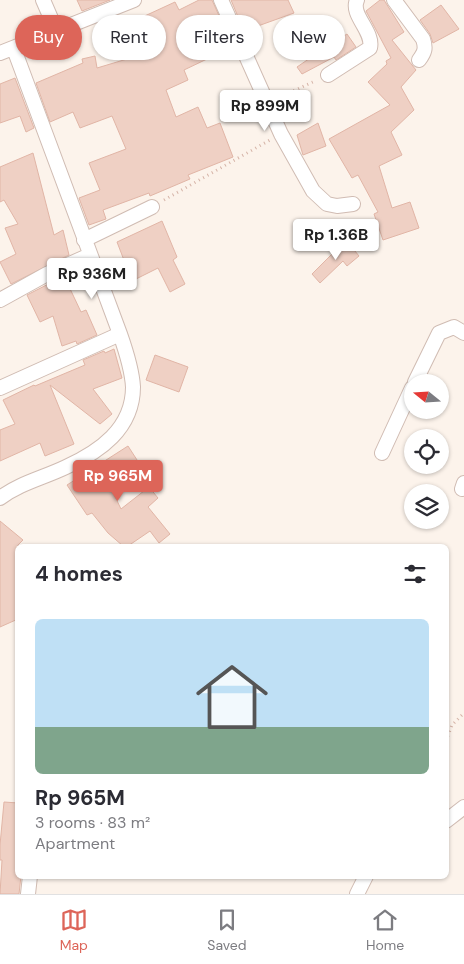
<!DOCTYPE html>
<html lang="en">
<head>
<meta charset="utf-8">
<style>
  :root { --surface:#fff; --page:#f7f7f7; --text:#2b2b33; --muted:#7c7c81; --line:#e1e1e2; --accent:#dd6559 }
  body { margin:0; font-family:"DM Sans",sans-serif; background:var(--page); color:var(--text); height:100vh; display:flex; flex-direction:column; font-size:19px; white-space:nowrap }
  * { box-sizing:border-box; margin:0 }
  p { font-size:16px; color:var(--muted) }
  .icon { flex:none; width:28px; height:28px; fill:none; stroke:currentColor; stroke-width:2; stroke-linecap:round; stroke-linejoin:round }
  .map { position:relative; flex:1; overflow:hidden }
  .side { position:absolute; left:15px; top:544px; width:434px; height:335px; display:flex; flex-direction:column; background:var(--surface); border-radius:8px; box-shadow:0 1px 4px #0004 }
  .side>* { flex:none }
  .banner { position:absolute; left:15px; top:15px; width:435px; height:45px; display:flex; gap:10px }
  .needle { width:32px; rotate:288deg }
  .fabs { position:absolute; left:404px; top:374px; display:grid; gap:10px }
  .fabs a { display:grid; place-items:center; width:45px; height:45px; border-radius:50%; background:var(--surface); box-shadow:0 1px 4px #0004; font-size:25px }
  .price { position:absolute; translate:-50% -42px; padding:0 11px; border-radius:5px; background:#fff; color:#222; font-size:16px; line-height:32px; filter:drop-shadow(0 1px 2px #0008) }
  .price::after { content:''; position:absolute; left:50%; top:30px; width:15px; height:11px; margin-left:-8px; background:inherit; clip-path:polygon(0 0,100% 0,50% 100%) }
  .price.active { background:var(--accent); color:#fff }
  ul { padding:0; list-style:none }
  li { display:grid; align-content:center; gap:10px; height:265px; padding:0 20px }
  li span { display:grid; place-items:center; height:155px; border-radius:8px; color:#555 }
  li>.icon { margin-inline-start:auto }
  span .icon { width:90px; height:90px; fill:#fffc; stroke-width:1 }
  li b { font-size:21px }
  h2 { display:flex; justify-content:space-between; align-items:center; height:60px; padding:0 20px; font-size:21px }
  .tag { padding:0 18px; border-radius:22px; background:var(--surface); box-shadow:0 1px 4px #0004; font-size:18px; line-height:45px }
  .tag.active { background:var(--accent); color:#fff }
  .tabs { display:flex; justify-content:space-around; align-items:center; height:70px; border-top:1px solid var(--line); background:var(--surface); font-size:14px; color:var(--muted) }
  .tabs a { display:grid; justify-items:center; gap:2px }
  .tabs .active { color:var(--accent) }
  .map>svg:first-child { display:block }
  .building { fill:#efd0c4; stroke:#e1b5a6 }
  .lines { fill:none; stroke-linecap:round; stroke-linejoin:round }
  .street-casing { stroke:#d0bcb3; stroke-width:16 }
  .path { stroke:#d5b3a7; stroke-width:3; stroke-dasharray:1 4; stroke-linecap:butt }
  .street { stroke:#fff; stroke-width:14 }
</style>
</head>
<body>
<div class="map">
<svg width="464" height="894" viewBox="0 0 464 894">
  <rect width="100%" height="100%" fill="#fcf3eb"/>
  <path class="building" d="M77,0H110L82,11Z
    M199,0H212L228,36L203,50L207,59L184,70L188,80L166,90L176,117L198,107L207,128L220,123L233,157L188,175L190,179L150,196L149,193L103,210L106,219L89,225L79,198L100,190L89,163L126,149L112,116L80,128L73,112L50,122L36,83L83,63L82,59L95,56L97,68L127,59L113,24L134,16L136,20L175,2L179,10Z
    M231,0H288L294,13L244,31Z
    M380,0H384L404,32L392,40L416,70L401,87L414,110L391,132L402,155L379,166L392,208L410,202L419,228L383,240L374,214L378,212L358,175L352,178L329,139L390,105L368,82L387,64L386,61L391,58L366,11Z
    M441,5L459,29L433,43L430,34L420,20Z
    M347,34L356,47L336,60L334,57L302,74L297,67L316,54L310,41L321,35L327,47Z
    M15,78L34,128L26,132L20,116L0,123V84Z
    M318,123L326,146L303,155L297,135Z
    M33,153L54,235L63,230L69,255L11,284L0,262L16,254L5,228L18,224L4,200L0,202V167Z
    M162,221L177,257L173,260L185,284L170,292L158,268L132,281L117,242Z
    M346,240L359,256L347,266L343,261L320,283L312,274L335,251L334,249Z
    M64,276L81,312L86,310L97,335L77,344L76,341L62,346L53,316L40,322L27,295Z
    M114,349L122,378L93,389L112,414L100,424L50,385L74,444L45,456L40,443L0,461V430L15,424L3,400L34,385L35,386L85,365L83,360L104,351L105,353Z
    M155,355L188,367L179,392L146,380Z
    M128,446L139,463L108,482L121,509L149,487L158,498L148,507L170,534L159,543L150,531L128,546H123L108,533L92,513L87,515L67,485Z
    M0,521L23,540L18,545V619L0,627Z
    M4,802L18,803V876H21L19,894H0L2,860H0V845Z"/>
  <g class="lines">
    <g class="street-casing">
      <path id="street" d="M43,0L56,30
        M221,0L281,134L313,191L327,204L337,206L353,204
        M394,0L423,39C426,48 425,52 419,60
        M0,53L134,0
        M328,75L370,48C374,31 350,15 357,0
        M84,240L152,207
        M0,300L47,274L90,255
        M415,382L439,333L454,327L464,333
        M0,388L120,334
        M382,453L412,388
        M462,489L464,483
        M0,498C20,483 43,478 66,467C99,452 133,429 133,387C132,369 126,351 120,334L14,49
        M446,821L464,807
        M28,894L30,876
        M357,894L366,876"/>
    </g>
    <path class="path" d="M280,97L315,81
      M164,200L270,140
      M446,741L452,725L464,713"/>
    <use href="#street" class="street"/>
  </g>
</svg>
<div class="fabs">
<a><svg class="needle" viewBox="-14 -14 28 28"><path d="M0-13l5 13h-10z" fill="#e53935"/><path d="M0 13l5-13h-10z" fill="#7c7c81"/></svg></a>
<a><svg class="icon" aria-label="locate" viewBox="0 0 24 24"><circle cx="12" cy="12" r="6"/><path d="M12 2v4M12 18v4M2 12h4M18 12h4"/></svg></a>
<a><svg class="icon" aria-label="layers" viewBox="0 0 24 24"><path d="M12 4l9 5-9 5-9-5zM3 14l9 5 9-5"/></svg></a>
</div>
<b class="price" style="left:265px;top:132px">Rp 899M</b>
<b class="price" style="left:336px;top:261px">Rp 1.36B</b>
<b class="price" style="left:92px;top:300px">Rp 936M</b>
<b class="price active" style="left:118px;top:502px">Rp 965M</b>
<div class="banner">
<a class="tag active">Buy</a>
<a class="tag">Rent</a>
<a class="tag">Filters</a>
<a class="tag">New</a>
</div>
<section class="side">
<h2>4 homes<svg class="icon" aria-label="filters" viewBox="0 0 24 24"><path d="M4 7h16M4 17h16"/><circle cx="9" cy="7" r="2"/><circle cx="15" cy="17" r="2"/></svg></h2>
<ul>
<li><span style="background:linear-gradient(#bfe0f5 70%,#7fa58c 0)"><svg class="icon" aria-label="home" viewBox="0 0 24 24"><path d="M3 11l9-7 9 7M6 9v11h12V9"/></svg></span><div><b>Rp 965M</b><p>3 rooms · 83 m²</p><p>Apartment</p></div></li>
</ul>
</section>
</div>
<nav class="tabs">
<a class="active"><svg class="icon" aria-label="map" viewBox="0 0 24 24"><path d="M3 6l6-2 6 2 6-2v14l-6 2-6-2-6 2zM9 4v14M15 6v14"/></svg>Map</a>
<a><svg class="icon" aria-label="saved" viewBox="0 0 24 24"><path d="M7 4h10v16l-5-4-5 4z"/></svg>Saved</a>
<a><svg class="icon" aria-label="home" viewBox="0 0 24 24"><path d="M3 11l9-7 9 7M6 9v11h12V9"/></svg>Home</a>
</nav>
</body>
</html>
